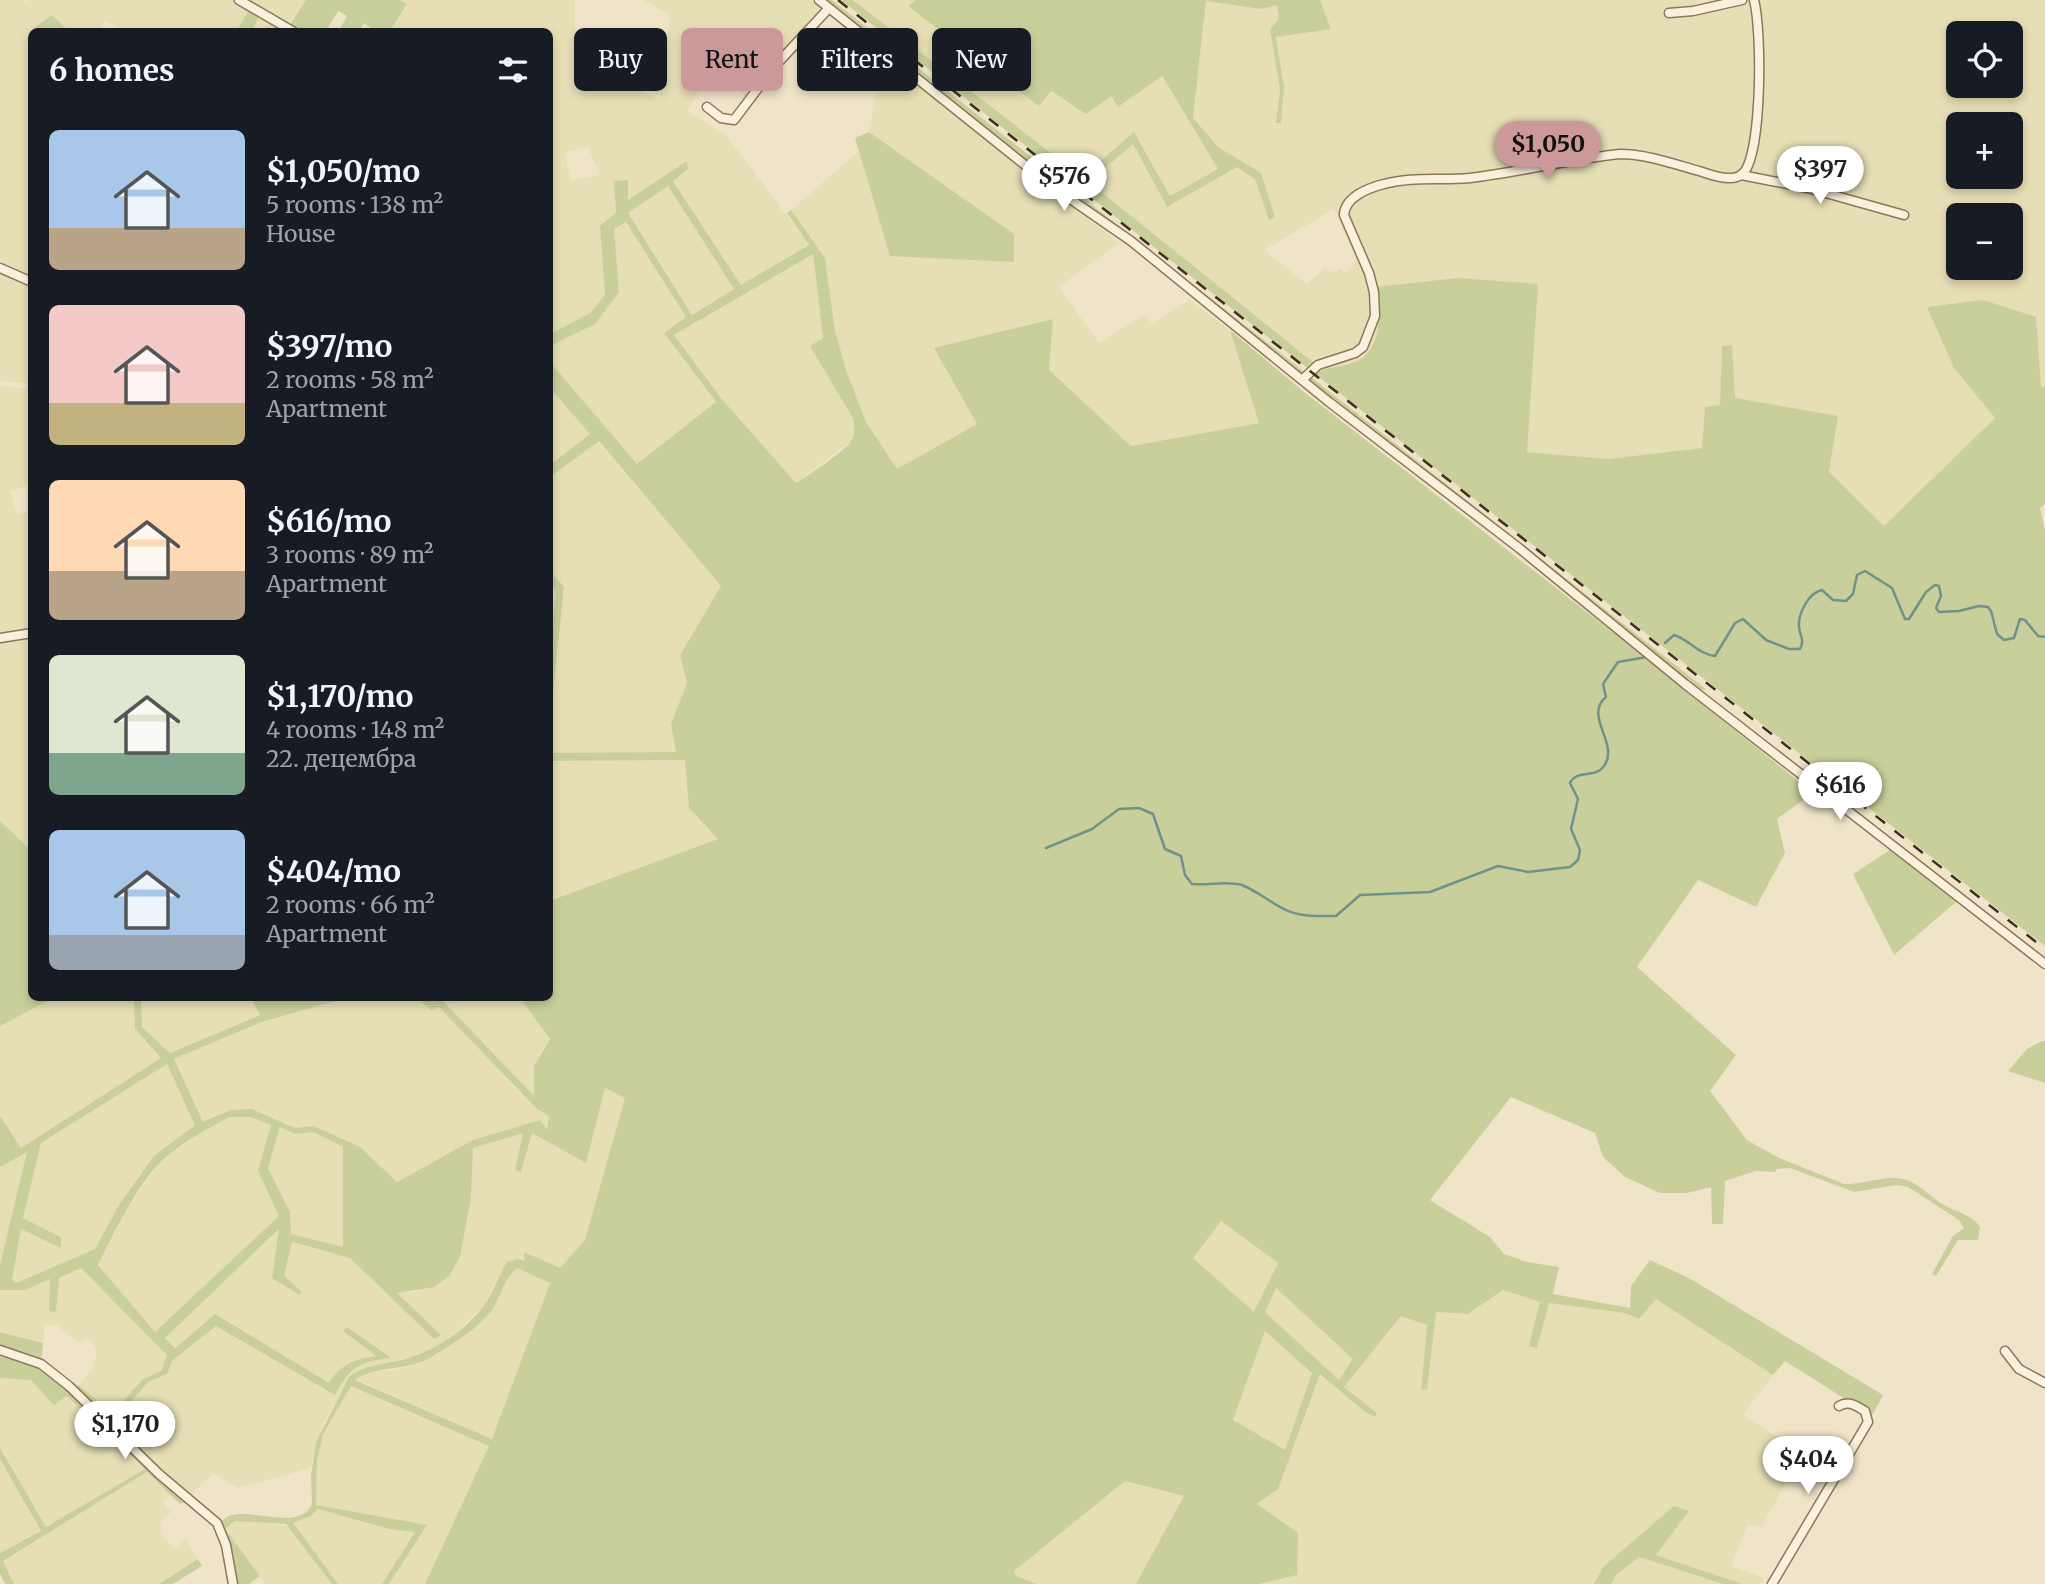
<!DOCTYPE html>
<html lang="en">
<head>
<meta charset="utf-8">
<style>
  :root { --surface:#171b24; --page:#242831; --text:#f1f3f6; --muted:#9ea1a6; --accent:#cc999b }
  body { margin:0; font-family:Merriweather,serif; background:var(--page); color:var(--text); height:100vh; display:flex; flex-direction:column; font-size:26px; white-space:nowrap }
  * { box-sizing:border-box; margin:0 }
  p { font-size:23px; color:var(--muted) }
  .icon { flex:none; width:38px; height:38px; fill:none; stroke:currentColor; stroke-width:2; stroke-linecap:round; stroke-linejoin:round }
  .map { position:relative; flex:1; overflow:hidden }
  .sheet { position:absolute; left:28px; top:28px; width:525px; height:973px; display:flex; flex-direction:column; background:var(--surface); border-radius:10px; box-shadow:0 4px 10px #0003 }
  .sheet>* { flex:none }
  .hud { position:absolute; left:574px; top:28px; width:665px; height:63px; display:flex; gap:14px }
  .tools { position:absolute; left:1946px; top:21px; display:grid; gap:14px }
  .tools a { display:grid; place-items:center; width:77px; height:77px; border-radius:10px; background:var(--surface); box-shadow:0 4px 10px #0003; font-size:35px }
  .price { position:absolute; translate:-50% -60px; padding:0 16px; border-radius:24px; background:#fff; color:#222; font-size:23px; line-height:46px; filter:drop-shadow(0 2px 4px #0008) }
  .price::after { content:''; position:absolute; left:50%; top:42px; width:21px; height:16px; margin-left:-10px; background:inherit; clip-path:polygon(0 0,100% 0,50% 100%) }
  .price.on { background:var(--accent); color:#111 }
  ul { padding:0; list-style:none }
  li { display:flex; align-items:center; gap:21px; height:175px; padding:0 21px }
  li span { display:grid; place-items:center; flex:none; width:196px; height:140px; border-radius:10px; color:#555 }
  li>.icon { margin-inline-start:auto }
  span .icon { width:84px; height:84px; fill:#fffc; stroke-width:1 }
  li b { font-size:30px }
  h2 { display:flex; justify-content:space-between; align-items:center; height:84px; padding:0 21px; font-size:30px }
  .chip { padding:0 24px; border-radius:10px; background:var(--surface); box-shadow:0 4px 10px #0003; font-size:24px; line-height:63px }
  .chip.on { background:var(--accent); color:#111 }
  .map>svg:first-child { display:block }
  .farmland { fill:#e6deb5; fill-rule:evenodd }
  .green { fill:#c9cf9b; fill-rule:evenodd }
  .lines { fill:none; stroke-linecap:round; stroke-linejoin:round }
  .stream { stroke:#6f938a; stroke-width:2.5 }
  .street-casing { stroke:#8d765c; stroke-width:11 }
  .street { stroke:#faf1dc; stroke-width:8 }
  .rail { stroke:#3d2e20; stroke-width:2.5; stroke-dasharray:12 12; stroke-linecap:butt }
</style>
</head>
<body>
<div class="map">
<svg width="2045" height="1584" viewBox="0 0 2045 1584">
  <rect width="100%" height="100%" fill="#f0e4c8"/>
  <path class="farmland" d="M0,0H24L27,3L29,0H233L250,8L236,31H127L104,20L99,31H68L52,15L34,29L35,31L32,32L31,280L0,266Z
    M242,0H306L288,26Z
    M399,0H575V42L602,50L599,70L660,100L670,15L643,0H813L821,6L823,11L748,99L712,67L687,111L726,135L809,245L741,285L673,180L688,169L686,162L628,201L614,182L616,213L600,227L605,295L590,313L550,334V32H390L407,5ZM588,147L600,175L570,180L565,152Z
    M853,0H916L909,6L1066,101L1111,96L1118,107L1161,76L1218,169L1170,196L1134,132L1082,177Z
    M1206,0L1259,9L1277,5L1279,19L1270,29L1280,90L1277,123L1284,87L1276,37L1331,29L1320,0H1696L1697,14L1747,0H2045V386L2041,387L1954,368L1995,418L1884,526L1829,472L1838,416L1734,398L1732,346L1722,347L1720,405L1705,407L1703,448L1608,459L1527,452L1375,288L1380,309L1378,331L1371,348L1354,363L1325,369L1318,366L1089,182L1133,144L1167,207L1237,167L1255,179L1269,219L1261,173L1218,147L1193,118ZM1958,33H2011V86H1958ZM1958,124H2011V177H1958ZM1334,209L1357,261L1344,273L1340,268L1333,273L1325,267L1307,284L1264,250ZM1958,215H2011V268H1958Z
    M261,14L290,32H251Z
    M883,55L1119,243L1059,287L1099,343L1144,315L1152,323L1190,300L1230,330L1260,423L1130,446L1049,370L1053,319L935,349L977,424L897,469L866,422L847,373L835,331L825,258L791,210L859,151L890,256L1014,234L869,132Z
    M668,186L734,289L691,315L628,213Z
    M626,222L686,317L664,333L716,402L637,465L550,362V346L595,324L619,292L614,229Z
    M813,253L823,338L811,346L853,418L855,431L851,441L796,483L721,398L674,335Z
    M0,270L31,283V384L0,381Z
    M0,386L32,389L31,484L10,491L17,514L31,510V631L0,636Z
    M550,388L591,434L550,465Z
    M598,441L721,586L680,655L687,683L671,724L676,752L550,753L554,682L563,587L550,571V477Z
    M550,584L556,591L550,643Z
    M31,635L32,783L29,788L32,790L31,850L0,821V640Z
    M685,760L689,808L718,839L551,901L550,795L552,761Z
    M53,998H134L135,1029L161,1058L21,1148L0,1116V1026Z
    M141,998H251L260,1015L170,1053L142,1027Z
    M346,998H417L431,1010L439,1006L536,1109L549,1116L547,1131L540,1120L473,1140L397,1182L360,1147L314,1126L295,1128L252,1109L230,1110L203,1122L174,1059L262,1022Z
    M440,998H520L550,1039L541,1052L534,1097Z
    M167,1063L196,1125L154,1156L119,1205L95,1249L16,1284L12,1280L21,1229L61,1247V1236L23,1218L41,1143Z
    M605,1087L625,1098L585,1240L560,1269L525,1252V1261L507,1262L484,1305L452,1336L437,1347L413,1357L373,1365L349,1377L322,1426L316,1442L311,1468L237,1488L213,1473L187,1498L112,1424L148,1382L167,1374L173,1360L216,1326L335,1395L350,1370L359,1364L390,1358L343,1332L377,1356L369,1357L334,1375L329,1383L215,1315L174,1348L164,1338L280,1229L272,1278L301,1291L284,1276L291,1242L350,1258L434,1339L440,1335L396,1293L417,1291L460,1257L471,1198L473,1148L524,1132L515,1169L521,1172L532,1133L577,1158Z
    M230,1117H251L272,1125L258,1171L280,1216L155,1333L98,1265L128,1207L160,1163L200,1132Z
    M280,1127L295,1134L313,1132L343,1147V1248L291,1234L290,1212L268,1168Z
    M28,1150V1151L0,1265V1167Z
    M1221,1221L1278,1263L1255,1313L1192,1258Z
    M81,1267L167,1355L161,1371L143,1379L112,1413L79,1385L93,1368L96,1356L95,1346L86,1339L79,1343L56,1325H45L43,1343L0,1332V1290H25L51,1279L49,1310L56,1311L59,1278Z
    M517,1268L550,1283L492,1439L355,1379L365,1372L396,1370L429,1360L465,1335L491,1311L510,1274Z
    M1276,1288L1354,1359L1339,1380L1265,1312Z
    M1503,1290L1541,1301L1530,1346L1537,1348L1549,1303L1625,1313L1639,1318L1656,1298L1773,1375L1743,1415L1780,1438L1764,1464L1788,1478L1762,1527L1747,1525L1732,1566L1764,1578L1760,1584H1743L1656,1555L1689,1511L1603,1567L1594,1584H1259L1297,1575L1257,1505L1278,1489L1321,1373L1365,1412H1377L1344,1387L1402,1316L1427,1325L1421,1390L1426,1389L1436,1312L1469,1314Z
    M1265,1331L1312,1373L1285,1451L1233,1420Z
    M0,1378L31,1380L54,1404L67,1396L145,1469L46,1527L0,1448Z
    M351,1385L489,1446L425,1584H389L426,1526L316,1505L317,1461L323,1434Z
    M0,1459L41,1531L0,1553Z
    M147,1472L172,1496L162,1501L171,1512L160,1522L162,1536L175,1549L186,1538L198,1559L159,1584H14L3,1561Z
    M1125,1481L1185,1496L1136,1584H1037L1016,1576L1014,1571Z
    M318,1509L389,1529L415,1532L382,1584H338L292,1523L311,1516Z
    M245,1520L288,1526L332,1584H266L225,1529L235,1521Z
    M1638,1557L1723,1584H1611L1616,1575Z"/>
  <path class="green" d="M306,0H399L407,4L390,31H373L374,30L364,23L359,31H333L336,27L340,29L347,16L338,11L326,31H298L289,26Z
    M824,0H832L1307,374L1301,377Z
    M841,0H853L1082,177L1134,132L1170,196L1218,169L1162,76L1118,107L1111,96L1086,114L1051,91L1039,106L908,6L916,0H1320L1331,29L1276,37L1284,87L1281,123H1276L1280,90L1270,29L1279,19L1277,5L1260,9L1206,1L1193,118L1218,147L1261,173L1275,217L1269,220L1255,179L1237,167L1167,207L1133,144L1089,182L1318,366L1311,371Z
    M250,8L261,14L251,31L236,32Z
    M52,15L68,31H35L33,29Z
    M869,132L1014,234V262L890,256L855,138Z
    M687,161L688,169L673,181L741,285L809,245L787,213L791,210L825,258L835,331L847,373L866,422L897,469L977,424L934,348L1053,319L1049,370L1131,446L1259,423L1230,330L1304,392L1628,644L1813,793L1777,819L1785,853L1756,907L1698,880L1637,967L1736,1055L1710,1091L1747,1140L1777,1157L1844,1184C1867,1185 1892,1171 1913,1183C1924,1188 1933,1199 1944,1205C1957,1213 1972,1214 1980,1227L1978,1240H1958L1936,1276L1932,1274L1953,1236L1964,1228L1959,1220L1908,1187L1897,1185L1854,1192L1790,1168L1776,1169V1172L1756,1171L1725,1181L1723,1224H1712L1711,1187L1687,1193H1660L1625,1177L1603,1157L1595,1133L1511,1097L1430,1200L1490,1237L1504,1254L1527,1262L1559,1267L1553,1294L1630,1308L1631,1286L1650,1260L1689,1278L1883,1395L1872,1416L1785,1361L1773,1375L1656,1299L1639,1319L1625,1313L1549,1303L1537,1348L1529,1346L1540,1302L1503,1290L1468,1314L1436,1312L1427,1389L1421,1390L1427,1325L1401,1316L1344,1387L1377,1413L1375,1417L1365,1412L1320,1374L1278,1489L1257,1504L1298,1533L1297,1575L1259,1584H1136L1184,1496L1125,1481L1014,1571L1016,1576L1037,1584H425L489,1446L351,1386L323,1434L317,1461L316,1505L427,1525L389,1584H382L415,1532L389,1529L318,1509L311,1516L293,1523L338,1584H332L286,1524L235,1521L225,1529L260,1576L249,1584H235L220,1524C235,1497 298,1537 312,1504L311,1476L316,1442L349,1377C365,1364 386,1364 405,1359C436,1350 465,1331 484,1305C494,1292 498,1276 507,1262L517,1259L525,1261L524,1252L560,1268L585,1240L625,1098L605,1088L586,1163L532,1133L521,1172L515,1170L523,1133L473,1148L471,1198L460,1257L449,1276L434,1287L397,1293L441,1335L434,1339L350,1258L292,1242L284,1276L301,1291L300,1295L272,1278L279,1229L165,1338L175,1348L215,1314L329,1383C341,1364 355,1359 376,1356L343,1331L347,1327L391,1358C358,1362 350,1367 335,1395L216,1326L173,1360L167,1374L148,1382L112,1424L75,1389L79,1385L112,1413L143,1379L161,1371L167,1355L81,1268L59,1278L56,1312L49,1311L50,1279L25,1290H0V1265L27,1152L0,1167V1116L21,1148L161,1058L135,1029L134,998H141L142,1027L170,1053L260,1015L251,998H346L262,1022L174,1059L203,1122L230,1110L252,1109L295,1128L314,1126L360,1147L397,1182L473,1140L540,1120L547,1130L549,1116L537,1109L439,1007L431,1010L417,998H440L534,1096V1066L550,1039L520,998H550V884L552,900L718,839L689,808L685,760L552,761L550,795V643L556,591L550,584V571L564,587L554,682L550,753L676,752L671,724L687,683L680,655L721,586L599,441L550,477V465L590,434L550,388V362L637,464L716,402L664,333L686,317L626,222L614,229L619,292L595,324L550,346V334L590,313L605,295L600,226L616,213L614,181L628,180V200ZM668,186L734,289L692,315L628,213ZM813,254L823,338L810,346L853,418C854,426 856,434 851,441C845,451 807,476 796,483L721,398L674,335ZM167,1064L195,1125L154,1156L119,1205L95,1249L16,1283L12,1280L21,1229L61,1248V1237L23,1218L41,1143ZM230,1117H251L271,1125L258,1171L279,1216L155,1332L98,1265C114,1233 136,1186 161,1162C181,1143 206,1129 230,1117ZM280,1127L295,1134L313,1132L343,1147V1247L291,1234L290,1212L268,1168ZM1221,1221L1278,1263L1254,1312L1193,1258ZM517,1268L550,1283L492,1439L355,1380C371,1366 410,1371 432,1357C452,1344 478,1329 492,1310C501,1296 504,1279 517,1268ZM1276,1288L1353,1359L1339,1380L1265,1312ZM1265,1331L1312,1373L1285,1450L1233,1420Z
    M1458,278L1538,284L1527,452L1608,459L1702,448L1705,407L1720,405L1722,346L1732,345L1735,398L1838,416L1829,472L1884,526L1995,418L1954,368L1927,307L1983,300L2036,317L2041,387L2045,386V504L2040,508L2045,531V946L1315,374C1326,366 1339,368 1352,363C1383,352 1381,313 1375,287Z
    M1311,377L1707,690L1695,689L1308,382Z
    M0,821L31,850L32,998H53L0,1026Z
    M1890,850L1956,902L1894,955L1853,874Z
    M2042,1041H2045V1083L2008,1071L2027,1049Z
    M0,1332L43,1343L41,1363L38,1369L50,1374L65,1387L184,1502L180,1504L147,1472L3,1561L14,1584H5L0,1574V1553L41,1531L0,1459V1448L46,1527L145,1469L67,1396L54,1405L31,1380L0,1378Z
    M1674,1506L1689,1511L1656,1555L1743,1584H1723L1639,1557L1616,1575L1611,1584H1594L1603,1567Z
    M198,1559L202,1566L173,1584H159Z"/>
  <g class="lines">
    <path class="stream" d="M1665,643L1674,635C1690,640 1698,654 1715,656L1735,623L1743,619L1766,640L1789,649H1800C1805,639 1800,637 1799,627C1798,614 1808,593 1822,590L1833,600L1846,601L1853,594L1857,575L1865,571L1892,588L1905,619H1909L1926,592L1935,585L1939,586L1941,596L1936,608L1939,612L1959,611L1979,606L1988,607L1991,611L1997,634L2004,640L2014,638L2020,619L2025,620L2038,636L2045,637
      M1046,848L1092,829L1119,809L1139,808L1153,814L1165,849L1181,856L1185,875L1192,884C1208,886 1226,880 1242,885C1257,891 1271,903 1286,910C1300,917 1320,916 1336,916L1360,895L1430,892L1498,866L1528,872L1570,867L1578,860L1580,850L1571,829L1578,799L1570,783C1577,769 1595,779 1604,766C1620,744 1583,716 1606,697L1603,684L1618,662L1647,657"/>
    <g class="street-casing">
      <path id="street" d="M239,0L294,32
        M819,0L1050,185L1131,241L1329,402L1519,548L1685,684L2045,964
        M1669,13L1693,11L1742,0
        M707,107L721,118L734,120L775,66L829,8
        M1741,175L1808,188L1904,215
        M0,268L32,282
        M1302,380L1318,365L1355,353L1363,347L1375,316L1374,292L1369,273L1344,215C1345,197 1368,188 1384,184C1412,176 1442,181 1470,178C1521,172 1570,159 1620,154C1646,154 1674,164 1699,171C1709,174 1721,179 1731,178C1737,178 1741,176 1745,171C1762,146 1762,31 1754,0
        M0,638L32,633
        M0,1350L41,1364L69,1386L159,1474L217,1523L226,1545L233,1584
        M2005,1351L2019,1369L2045,1383
        M1772,1584L1868,1422L1865,1411C1856,1406 1849,1400 1839,1406"/>
    </g>
    <use href="#street" class="street"/>
    <path class="rail" d="M838,0L2045,949"/>
  </g>
</svg>
<div class="tools">
<a><svg class="icon" aria-label="locate" viewBox="0 0 24 24"><circle cx="12" cy="12" r="6"/><path d="M12 2v4M12 18v4M2 12h4M18 12h4"/></svg></a>
<a>+</a>
<a>−</a>
</div>
<b class="price on" style="left:1548px;top:181px">$1,050</b>
<b class="price" style="left:1820px;top:206px">$397</b>
<b class="price" style="left:1064px;top:213px">$576</b>
<b class="price" style="left:1840px;top:822px">$616</b>
<b class="price" style="left:125px;top:1461px">$1,170</b>
<b class="price" style="left:1808px;top:1496px">$404</b>
<div class="hud">
<a class="chip">Buy</a>
<a class="chip on">Rent</a>
<a class="chip">Filters</a>
<a class="chip">New</a>
</div>
<section class="sheet">
<h2>6 homes<svg class="icon" aria-label="filters" viewBox="0 0 24 24"><path d="M4 7h16M4 17h16"/><circle cx="9" cy="7" r="2"/><circle cx="15" cy="17" r="2"/></svg></h2>
<ul>
<li><span style="background:linear-gradient(#a9c7e8 70%,#b9a48a 0)"><svg class="icon" aria-label="home" viewBox="0 0 24 24"><path d="M3 11l9-7 9 7M6 9v11h12V9"/></svg></span><div><b>$1,050/mo</b><p>5 rooms · 138 m²</p><p>House</p></div></li>
<li><span style="background:linear-gradient(#f6c9c9 70%,#c2b280 0)"><svg class="icon" aria-label="home" viewBox="0 0 24 24"><path d="M3 11l9-7 9 7M6 9v11h12V9"/></svg></span><div><b>$397/mo</b><p>2 rooms · 58 m²</p><p>Apartment</p></div></li>
<li><span style="background:linear-gradient(#ffd9b3 65%,#b9a48a 0)"><svg class="icon" aria-label="home" viewBox="0 0 24 24"><path d="M3 11l9-7 9 7M6 9v11h12V9"/></svg></span><div><b>$616/mo</b><p>3 rooms · 89 m²</p><p>Apartment</p></div></li>
<li><span style="background:linear-gradient(#dfe7d0 70%,#7fa58c 0)"><svg class="icon" aria-label="home" viewBox="0 0 24 24"><path d="M3 11l9-7 9 7M6 9v11h12V9"/></svg></span><div><b>$1,170/mo</b><p>4 rooms · 148 m²</p><p>22. децембра</p></div></li>
<li><span style="background:linear-gradient(#a9c7e8 75%,#9aa5b1 0)"><svg class="icon" aria-label="home" viewBox="0 0 24 24"><path d="M3 11l9-7 9 7M6 9v11h12V9"/></svg></span><div><b>$404/mo</b><p>2 rooms · 66 m²</p><p>Apartment</p></div></li>
</ul>
</section>
</div>
</body>
</html>
